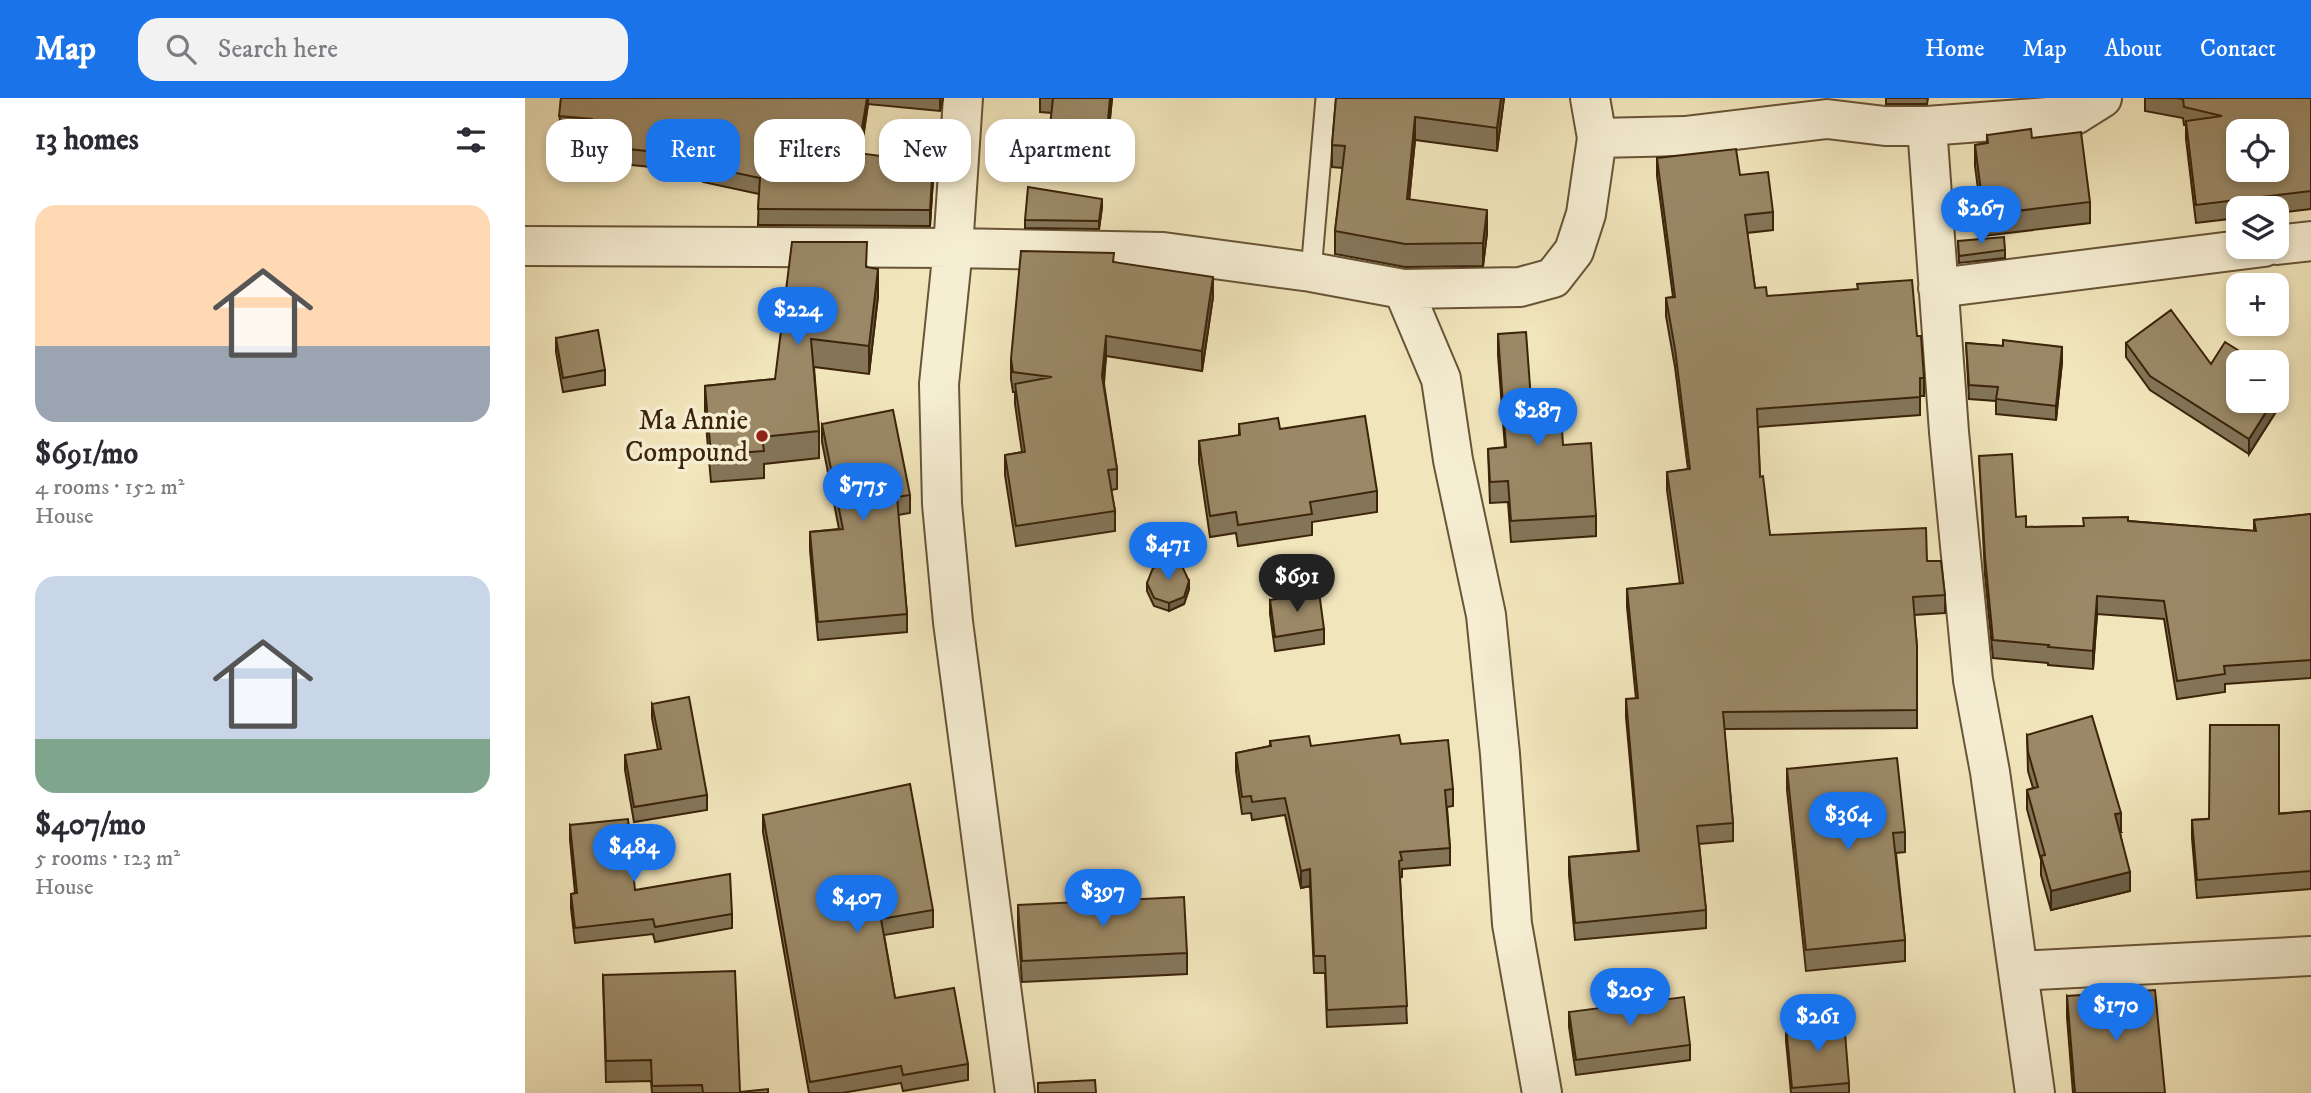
<!DOCTYPE html>
<html lang="en">
<head>
<meta charset="utf-8">
<style>
  :root { --surface:#fff; --page:#f2f2f3; --text:#2b2b33; --muted:#7c7c81; --accent:#1a73e8 }
  body { margin:0; font-family:"IM FELL DW Pica",serif; background:var(--page); color:var(--text); height:100vh; display:flex; flex-direction:column; font-size:26px; white-space:nowrap }
  * { box-sizing:border-box; margin:0 }
  p { font-size:23px; color:var(--muted) }
  .icon { flex:none; width:38px; height:38px; fill:none; stroke:currentColor; stroke-width:2; stroke-linecap:round; stroke-linejoin:round }
  .map { position:relative; flex:1; overflow:hidden }
  .panel { display:flex; flex-direction:column; background:var(--surface); width:525px }
  .panel>* { flex:none }
  .banner { position:absolute; left:21px; top:21px; width:665px; height:63px; display:flex; gap:14px }
  .controls { position:absolute; left:1701px; top:21px; display:grid; gap:14px }
  .controls a { display:grid; place-items:center; width:63px; height:63px; border-radius:14px; background:var(--surface); box-shadow:0 4px 10px #0003; font-size:35px }
  .price { position:absolute; translate:-50% -60px; padding:0 16px; border-radius:24px; background:var(--accent); color:#fff; font-size:23px; line-height:46px; filter:drop-shadow(0 2px 4px #0008) }
  .price::after { content:''; position:absolute; left:50%; top:42px; width:21px; height:16px; margin-left:-10px; background:inherit; clip-path:polygon(0 0,100% 0,50% 100%) }
  .price.current { background:#222; color:#fff }
  ul { padding:0; list-style:none }
  li { display:grid; align-content:center; gap:14px; height:371px; padding:0 35px }
  li span { display:grid; place-items:center; height:217px; border-radius:21px; color:#555 }
  li>.icon { margin-inline-start:auto }
  span .icon { width:126px; height:126px; fill:#fffc; stroke-width:1 }
  li b { font-size:30px }
  h2 { display:flex; justify-content:space-between; align-items:center; height:84px; padding:0 35px; font-size:30px }
  .tag { padding:0 24px; border-radius:21px; background:var(--surface); box-shadow:0 4px 10px #0003; font-size:24px; line-height:63px }
  .tag.current { background:var(--accent); color:#fff }
  header { display:flex; align-items:center; gap:42px; box-sizing:border-box; height:98px; padding:0 35px; background:var(--accent); color:#fff }
  header strong { font-size:33px }
  nav { display:flex; gap:38px; margin-inline-start:auto; font-size:24px }
  .search { width:490px; height:63px; background:var(--page); display:flex; align-items:center; gap:18px; box-sizing:border-box; padding:0 24px; border-radius:21px; color:var(--muted); font-size:26px }
  main { display:flex; flex:1; min-height:0 }
  .map>svg:first-child { display:block }
  .lines { fill:none; stroke-linecap:round; stroke-linejoin:round }
  .service-casing { stroke:#685436; stroke-width:23 }
  .minor-casing { stroke:#685436; stroke-width:42 }
  .service { stroke:#f6eed3; stroke-width:19 }
  .minor { stroke:#f6eed3; stroke-width:38 }
  .wall { fill:#847558; stroke:#3b240a; stroke-width:2 }
  .shaded-wall { fill:#6c5f47; stroke:#3b240a; stroke-width:2 }
  .building { fill:#9a8866; stroke:#3b240a; stroke-width:2; fill-rule:evenodd }
  .poi-dot { fill:#8f2418; stroke:#f6eed3; stroke-width:2.5 }
  .labels { text-anchor:middle; dominant-baseline:central; stroke-width:7; stroke-linejoin:round; paint-order:stroke }
  .poi-label { font-size:28px; fill:#3b240a; stroke:#f6eed3; text-anchor:end }
</style>
</head>
<body>
<header>
<strong>Map</strong>
<div class="search"><svg class="icon" aria-label="search" viewBox="0 0 24 24"><circle cx="10" cy="10" r="6"/><path d="M15 15l6 6"/></svg>Search here</div>
<nav><a>Home</a><a>Map</a><a>About</a><a>Contact</a></nav>
</header>
<main>
<section class="panel">
<h2>13 homes<svg class="icon" aria-label="filters" viewBox="0 0 24 24"><path d="M4 7h16M4 17h16"/><circle cx="9" cy="7" r="2"/><circle cx="15" cy="17" r="2"/></svg></h2>
<ul>
<li><span style="background:linear-gradient(#ffd9b3 65%,#9aa5b1 0)"><svg class="icon" aria-label="home" viewBox="0 0 24 24"><path d="M3 11l9-7 9 7M6 9v11h12V9"/></svg></span><div><b>$691/mo</b><p>4 rooms · 152 m²</p><p>House</p></div></li>
<li><span style="background:linear-gradient(#c9d6e8 75%,#7fa58c 0)"><svg class="icon" aria-label="home" viewBox="0 0 24 24"><path d="M3 11l9-7 9 7M6 9v11h12V9"/></svg></span><div><b>$407/mo</b><p>5 rooms · 123 m²</p><p>House</p></div></li>
</ul>
</section>
<div class="map">
<svg width="1786" height="995" viewBox="0 0 1786 995">
  <rect width="100%" height="100%" fill="#f1e5bb"/>
  <filter id="stains"><feTurbulence type="fractalNoise" baseFrequency=".00286" numOctaves="4"/><feColorMatrix values="0 0 0 0 .2 0 0 0 0 .09 0 0 0 0 .02 0 0 0 .5 -.17"/></filter>
  <radialGradient id="worn" r=".72"><stop offset=".6" stop-color="#630" stop-opacity="0"/><stop offset="1" stop-color="#630" stop-opacity=".3"/></radialGradient>
  <g class="lines">
    <g class="service-casing">
      <path id="service" d="M786,174L801,0"/>
    </g>
    <g class="minor-casing">
      <path id="minor" d="M438,0L428,150L414,286L417,406L428,524L490,995
        M1065,0L1072,40L1160,38L1302,21L1360,28H1402L1550,17L1577,0
        M1402,28L1424,334L1448,582L1465,674L1510,995
        M1752,147L1786,143
        M0,148L428,150L638,154L786,174L878,191L916,281L928,362L961,517L975,656L987,826L1017,995
        M1413,190L1739,149
        M878,191L995,189L1028,180L1049,153L1061,116L1072,40
        M1494,873L1786,858"/>
    </g>
    <use href="#service" class="service"/>
    <use href="#minor" class="minor"/>
  </g>
  <path class="wall" d="M36,0H418L415,13L343,6L336,55L408,81L405,128L233,127L234,96L178,84V74L65,63L66,37L34,34Z
    M515,0H587L582,51L525,45L527,15L515,14Z
    M811,0H979L972,53L890,42L884,102L962,135L958,168L880,169L810,156V133L818,70L807,69V47Z
    M1361,0H1403L1402,6H1361Z
    M1620,0H1786V111L1752,115V110H1713V120L1671,125L1661,41V27H1659L1658,20L1620,13Z
    M1462,37L1565,104V125L1459,138L1450,68V47L1462,45Z
    M1132,60L1215,77L1248,114V132L1222,135L1230,190L1242,198L1392,238L1399,280V298H1395V317L1233,329L1235,379L1245,437L1402,463L1420,497V515L1389,517L1392,549V630L1199,631L1208,725V743L1174,746L1181,812V830L1050,842L1044,777V759L1113,753L1101,619V601H1111L1102,509V491L1155,486L1142,392V374L1163,371L1150,269L1141,218V200L1148,199L1132,78Z
    M577,109L574,131L500,130V122Z
    M1433,143L1480,152V160L1434,165Z
    M589,164L688,199L677,273L581,258L579,286L592,371V391L586,392L590,413V433L491,448L480,377V357L497,354L490,306V294H488L486,281V261Z
    M342,169L353,198L344,276L289,269L294,333V360L239,366V380L186,384L180,315V288L250,281Z
    M973,236L1006,302L1038,347L1071,418V438L986,444L983,404L965,405L963,351L980,350L973,257Z
    M31,240L80,272V287L38,294L31,254Z
    M1441,245L1478,248L1537,264L1531,322L1471,316V303L1444,301Z
    M1601,245L1686,266L1761,298L1724,356L1625,292L1601,259Z
    M297,326L385,397V415L373,417L382,516V534L293,542L285,452V434L314,431L297,344Z
    M714,326L755,331L852,393V414L787,424V437L713,448L711,435L685,439L674,364V343L714,338Z
    M1454,358L1491,419L1501,429L1558,428L1603,423L1729,433V422L1786,416V580L1700,586V594L1652,601L1639,521L1572,516L1568,571L1523,567V565L1468,560L1460,477Z
    M622,485L664,491L659,506L644,513L629,508L622,493Z
    M745,502L799,531V546L750,553L745,516Z
    M127,606L182,697V712L109,724L100,672V657L133,652L127,620Z
    M1502,637L1596,734H1595L1605,793L1526,812L1516,777V762L1502,711V692L1508,690L1503,673Z
    M745,643L786,648L876,646L928,691V708L922,709L925,750V767L877,771V779L875,780L882,925L802,929L800,875H789L785,788L776,790L760,717L727,722L726,715L717,716L711,673V655L745,648Z
    M1262,671L1380,734V754L1371,755L1380,842V863L1281,873L1262,692Z
    M1786,713V791L1672,800L1667,740V722Z
    M238,717L408,812V829L359,837L370,900L443,966V982L378,993L376,985L317,995H284L238,734Z
    M45,727L110,792L207,816V830L130,844L128,836L50,845L46,810V796L50,795L45,742Z
    M493,807L662,855V876L497,884L493,828Z
    M78,877L215,994L243,995H127L126,983L81,984Z
    M1542,898L1640,995H1548L1542,919Z
    M1044,914L1165,947V962L1051,977L1044,929Z
    M1261,928L1324,985V995H1266L1261,943Z"/>
  <path class="shaded-wall" d="M342,0H343V6L333,71V55Z
    M415,0H418L415,13Z
    M585,0H587L582,51V34Z
    M976,0H979L972,53V30Z
    M890,19V42L882,124V101Z
    M408,65V81L405,128V112Z
    M577,101V109L574,131V123Z
    M962,112V135L958,168V145Z
    M353,171V198L344,276V248Z
    M688,179V199L677,273V253Z
    M581,238V258L577,298V278Z
    M1537,249V264L1531,322V308Z
    M1761,283V298L1724,356V341L1748,303H1752V297Z
    M664,483V491L659,506L644,513V505Z
    M1572,498V516L1568,571V553Z
    M1596,715V734L1590,735V716Z
    M785,771V788L776,790V773Z
    M1605,774V793L1526,812V793Z"/>
  <path class="building" d="M36,0H342L333,55L408,65L405,112L233,111L235,80L178,68L179,59L65,47L67,21L34,18Z
    M528,0H585L582,34L525,28Z
    M811,0H976L972,30L890,19L882,101L962,112L958,145L880,146L810,133L820,48L807,47Z
    M1651,0H1786V93L1671,107L1661,23L1697,18L1659,9L1658,1ZM1713,33H1752V72H1713Z
    M1506,31L1507,40L1556,34L1565,104L1459,117L1450,47L1463,45L1462,37Z
    M1211,51L1215,77L1243,74L1248,114L1220,117L1230,190L1241,189L1242,198L1333,191L1332,186L1387,182L1392,238H1396L1399,280H1395V299L1232,311L1235,379L1238,378L1245,437L1401,430L1402,463H1416L1420,497L1388,499L1392,549V612L1198,614L1208,725L1172,728L1181,812L1050,825L1044,759L1114,753L1101,601L1113,600L1102,491L1158,485L1142,374L1165,371L1150,251L1141,200L1150,199L1132,60Z
    M503,89L577,101L574,123L500,122Z
    M1479,139L1480,152L1434,158L1433,143Z
    M267,144H342L341,169L353,171L344,248L286,241L294,333L237,339L239,353L186,357L180,288L250,281Z
    M496,153L589,155L588,164L688,179L677,253L581,238L577,278L592,371L583,372L590,413L491,428L480,357L500,354L490,286L527,279L488,274L486,261Z
    M1646,212L1686,266L1700,244L1732,264H1713V303H1748L1724,341L1625,278L1601,245Z
    M73,232L80,272L38,280L31,240Z
    M1001,234L1006,302L1035,301L1038,347L1066,345L1071,418L986,423L983,383L965,384L963,351L981,349L973,236Z
    M1478,242L1537,249L1531,308L1471,301L1473,289L1444,287L1441,245L1478,248Z
    M1752,277L1761,283L1752,297Z
    M368,312L385,397L372,399L382,516L293,524L285,434L318,431L297,326Z
    M840,318L852,393L785,404L787,416L713,427L711,414L685,418L674,343L715,337L714,326L753,320L755,331Z
    M1487,356L1491,419L1501,418V429L1559,428L1558,420L1603,419V423L1731,433L1729,422L1786,416V562L1699,568L1700,576L1652,583L1639,503L1572,498L1568,553L1523,549L1524,547L1468,542L1460,459L1454,358Z
    M642,463L657,468L664,483L659,499L644,505L629,500L622,485L628,470Z
    M794,494L799,531L750,539L745,502Z
    M164,599L182,697L109,709L100,657L136,651L127,606Z
    M1567,618L1596,715L1590,716L1605,774L1526,793L1516,758L1520,757L1502,692L1513,689L1503,654L1502,637Z
    M1685,627H1754V716L1786,713V773L1672,782L1667,722L1684,721Z
    M874,637L876,646L923,642L928,691L920,692L925,750L875,754L877,762L874,763L882,908L802,912L800,858H789L785,771L776,773L760,700L727,704L726,698L717,699L711,655L746,648L745,643L784,638L786,648Z
    M1372,660L1380,734L1368,735L1380,842L1281,852L1262,671Z
    M385,686L408,812L356,821L370,900L429,890L443,966L378,977L376,968L285,984L238,717Z
    M103,721L110,792L205,776L207,816L130,829L128,821L50,830L46,796L52,795L45,727Z
    M659,799L662,855L497,863L493,807Z
    M210,873L215,994L243,991V995H178L177,987L127,988L126,962L81,963L78,877Z
    M1630,892L1640,995H1550L1542,898Z
    M1159,899L1165,947L1051,962L1044,914Z
    M1319,923L1324,985L1267,990L1261,928Z
    M570,982L571,995H513V985Z"/>
  <circle class="poi-dot" cx="237" cy="338" r="7"/>
  <g class="labels">
    <g class="poi-label">
      <text x="223" y="322">Ma Annie<tspan x="223" dy="32">Compound</tspan></text>
    </g>
  </g>
  <rect width="100%" height="100%" filter="url(#stains)"/>
  <rect width="100%" height="100%" fill="url(#worn)"/>
</svg>
<div class="controls">
<a><svg class="icon" aria-label="locate" viewBox="0 0 24 24"><circle cx="12" cy="12" r="6"/><path d="M12 2v4M12 18v4M2 12h4M18 12h4"/></svg></a>
<a><svg class="icon" aria-label="layers" viewBox="0 0 24 24"><path d="M12 4l9 5-9 5-9-5zM3 14l9 5 9-5"/></svg></a>
<a>+</a>
<a>−</a>
</div>
<b class="price" style="left:1456px;top:148px">$267</b>
<b class="price" style="left:273px;top:249px">$224</b>
<b class="price" style="left:1013px;top:350px">$287</b>
<b class="price" style="left:338px;top:425px">$775</b>
<b class="price" style="left:643px;top:484px">$471</b>
<b class="price current" style="left:772px;top:516px">$691</b>
<b class="price" style="left:1323px;top:754px">$364</b>
<b class="price" style="left:109px;top:786px">$484</b>
<b class="price" style="left:578px;top:831px">$397</b>
<b class="price" style="left:332px;top:837px">$407</b>
<b class="price" style="left:1105px;top:930px">$205</b>
<b class="price" style="left:1591px;top:945px">$170</b>
<b class="price" style="left:1293px;top:956px">$261</b>
<div class="banner">
<a class="tag">Buy</a>
<a class="tag current">Rent</a>
<a class="tag">Filters</a>
<a class="tag">New</a>
<a class="tag">Apartment</a>
</div>
</div>
</main>
</body>
</html>
